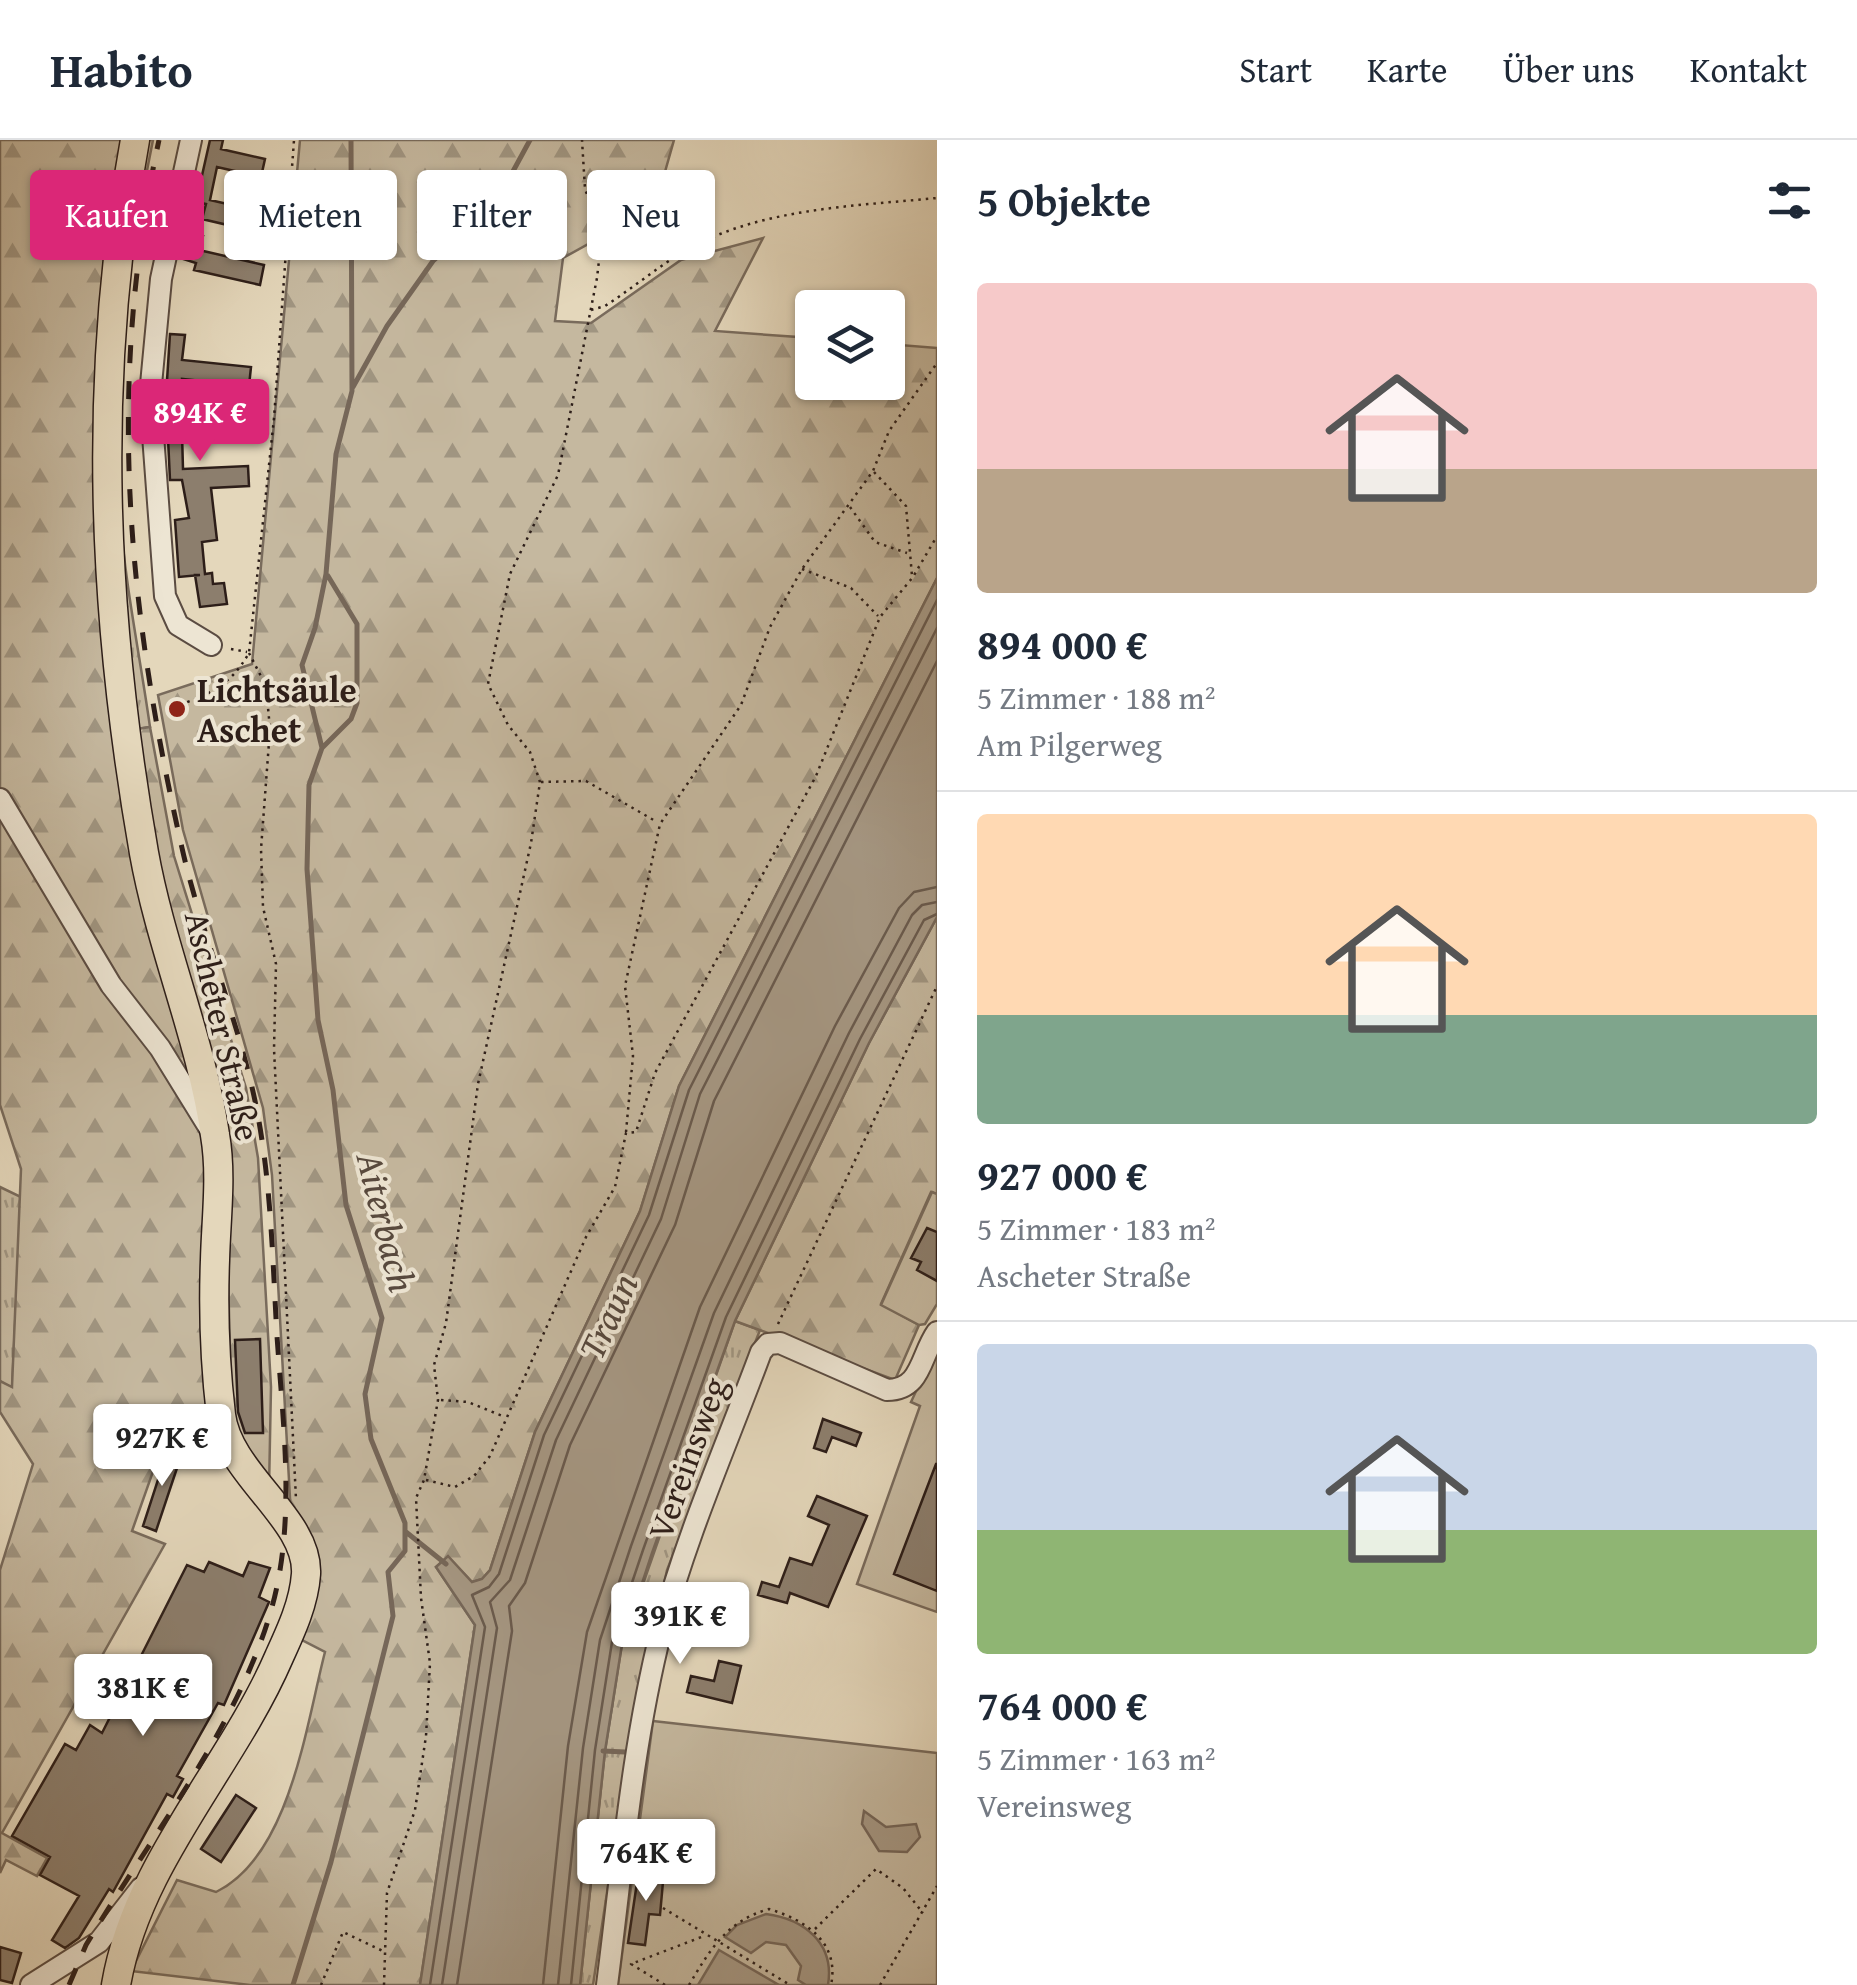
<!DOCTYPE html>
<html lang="de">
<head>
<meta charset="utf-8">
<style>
  :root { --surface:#fff; --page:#f6f6f7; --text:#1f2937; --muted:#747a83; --line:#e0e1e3; --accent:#db2777 }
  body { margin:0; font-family:"Gentium Book Plus",serif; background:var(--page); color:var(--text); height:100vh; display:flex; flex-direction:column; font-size:38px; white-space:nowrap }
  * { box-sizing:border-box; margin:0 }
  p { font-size:32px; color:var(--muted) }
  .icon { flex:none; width:55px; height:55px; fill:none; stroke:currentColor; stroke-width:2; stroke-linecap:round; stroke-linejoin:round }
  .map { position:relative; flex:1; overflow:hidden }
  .sheet { display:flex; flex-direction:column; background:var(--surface); width:920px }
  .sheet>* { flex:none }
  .guide { position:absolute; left:30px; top:30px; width:755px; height:90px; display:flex; gap:20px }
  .controls { position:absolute; left:795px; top:150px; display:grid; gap:20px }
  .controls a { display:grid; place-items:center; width:110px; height:110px; border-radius:10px; background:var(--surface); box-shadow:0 2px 8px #0004; font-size:50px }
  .price { position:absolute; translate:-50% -85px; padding:0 22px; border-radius:10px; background:#fff; color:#222; font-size:32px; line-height:65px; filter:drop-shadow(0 2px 5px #0008) }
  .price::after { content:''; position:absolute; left:50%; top:60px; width:30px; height:22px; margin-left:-15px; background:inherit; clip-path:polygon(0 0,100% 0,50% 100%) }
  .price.on { background:var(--accent); color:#fff }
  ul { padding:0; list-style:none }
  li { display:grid; align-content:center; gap:20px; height:530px; padding:0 40px }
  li+li { border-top:2px solid var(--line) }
  li span { display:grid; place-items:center; height:310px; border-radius:10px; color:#555 }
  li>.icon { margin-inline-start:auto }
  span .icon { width:180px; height:180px; fill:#fffc; stroke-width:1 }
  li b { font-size:42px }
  h2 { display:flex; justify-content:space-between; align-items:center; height:120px; padding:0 40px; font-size:42px }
  .chip { padding:0 35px; border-radius:10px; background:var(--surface); box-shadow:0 2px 8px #0004; font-size:35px; line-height:90px }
  .chip.on { background:var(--accent); color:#fff }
  header { display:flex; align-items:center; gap:60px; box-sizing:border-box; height:140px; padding:0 50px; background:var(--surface); border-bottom:2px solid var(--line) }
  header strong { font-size:48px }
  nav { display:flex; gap:55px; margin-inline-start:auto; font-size:35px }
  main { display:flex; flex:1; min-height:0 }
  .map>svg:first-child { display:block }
  .grass { fill:url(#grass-tufts); stroke:#796b5c; stroke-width:2.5 }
  .forest { fill:url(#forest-firs); stroke:#796b5c; stroke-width:2.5 }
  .green { fill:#c5b89f; stroke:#796b5c; stroke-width:2.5 }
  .water { fill:#a69884; stroke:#766759; stroke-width:2.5 }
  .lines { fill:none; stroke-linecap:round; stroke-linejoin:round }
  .shore { stroke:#6a5b4e; stroke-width:2.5 }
  .stream { stroke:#766759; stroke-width:5 }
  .building { fill:#8c7e6d; stroke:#2d1e19; stroke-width:2.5 }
  .minor-casing { stroke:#5b4c42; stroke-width:24 }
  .major-casing { stroke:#2d1e19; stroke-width:31 }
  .path { stroke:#2d1e19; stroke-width:2.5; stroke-dasharray:2.5 5; stroke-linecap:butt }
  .minor { stroke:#ede5d3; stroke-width:20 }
  .major { stroke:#e4d7bb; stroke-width:28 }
  .rail { stroke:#2d1e19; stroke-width:5; stroke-dasharray:18 18; stroke-linecap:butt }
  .poi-dot { fill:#8f2418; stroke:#ede5d3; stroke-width:4 }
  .labels { text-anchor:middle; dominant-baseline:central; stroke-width:8; stroke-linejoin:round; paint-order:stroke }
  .poi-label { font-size:35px; font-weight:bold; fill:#2d1e19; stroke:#ede5d3; text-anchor:start }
  .street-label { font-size:35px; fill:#2d1e19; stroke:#ede5d3 }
  .water-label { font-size:38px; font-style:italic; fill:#57493e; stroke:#ede5d3 }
</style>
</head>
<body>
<header>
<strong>Habito</strong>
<nav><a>Start</a><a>Karte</a><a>Über uns</a><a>Kontakt</a></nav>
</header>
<main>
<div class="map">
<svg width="937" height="1845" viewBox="0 0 937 1845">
  <defs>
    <pattern id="grass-tufts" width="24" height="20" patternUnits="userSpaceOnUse" patternTransform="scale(2.5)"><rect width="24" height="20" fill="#c5b89f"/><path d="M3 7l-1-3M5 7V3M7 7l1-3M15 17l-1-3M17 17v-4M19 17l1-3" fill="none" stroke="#a09581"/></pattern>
    <pattern id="forest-firs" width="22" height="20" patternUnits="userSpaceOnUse" patternTransform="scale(2.5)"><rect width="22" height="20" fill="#c5b89f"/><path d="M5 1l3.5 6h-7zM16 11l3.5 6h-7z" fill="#a09581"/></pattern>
  </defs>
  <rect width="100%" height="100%" fill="#e4d7bb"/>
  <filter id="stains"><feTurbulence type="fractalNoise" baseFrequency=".002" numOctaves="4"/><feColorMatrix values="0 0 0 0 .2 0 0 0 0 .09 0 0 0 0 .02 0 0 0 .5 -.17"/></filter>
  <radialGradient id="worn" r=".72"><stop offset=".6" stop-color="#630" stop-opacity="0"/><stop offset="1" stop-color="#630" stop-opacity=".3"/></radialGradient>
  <path class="grass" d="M144,0H153C128,123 111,248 120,374C125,445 140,516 150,587L137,589L112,361L116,180Z
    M0,1047L21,1057L12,1249L0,1241Z
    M735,1181L760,1190L667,1430L630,1601L593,1845H580L605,1611L622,1504Z"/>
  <path class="forest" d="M0,0H127L108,108L95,238L98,397L209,1037L212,1281L205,1315L163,1303L132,1391L165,1404L2,1693L47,1718L37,1736L6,1720L0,1733V1430L33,1324L0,1272V1241L12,1247L21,1029L0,965Z
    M300,0H674L655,67L563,118L555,181L591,183L681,120L763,98L715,191L812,198V242H888V204L937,208V438L679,946L640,1071L535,1292L490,1430L482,1439L472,1442L448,1417L436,1427L475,1485L420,1845H250L131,1831L177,1740L216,1752C290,1716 306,1585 325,1512L302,1500L319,1436L291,1376L272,1035L263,968L183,690L158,555L252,524Z
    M150,587L174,716L246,948L258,1018L271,1247L269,1349L232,1284L228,1135L156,736L137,589Z
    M937,777V1054L931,1052L881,1164L919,1185L895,1240L735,1181L869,903Z"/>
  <path class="green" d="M932,1052L937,1054V1164L925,1184L919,1185L881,1165Z
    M937,1206V1472L857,1444L920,1266L911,1262Z
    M653,1581L937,1613V1845H618Z"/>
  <path class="water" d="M937,438V777L869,903L735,1181L652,1413L622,1504L605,1611L580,1845H420L475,1485L436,1427L448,1416L472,1442L482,1439L490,1430L535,1292L640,1071L679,946Z
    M864,1671L886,1687L916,1684L920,1697L907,1712L879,1711L862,1684Z
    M766,1774C804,1779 835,1803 828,1845H806L798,1840L801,1826L786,1805L766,1802L751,1813L725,1797L737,1785Z
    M719,1810L779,1845H698Z"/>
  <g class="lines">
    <path class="shore" d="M430,1845L485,1487L472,1455L489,1447L499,1434L544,1295L649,1075L689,950L937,460
      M442,1845L497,1488L490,1462L510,1440L556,1300L661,1079L700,954L937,488
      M457,1845L512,1491L509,1466L525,1443L570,1305L675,1085L714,961L937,521
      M543,1845L568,1606L587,1492L700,1167L835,886L899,768L914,752L937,747
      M558,1845L583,1608L600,1500L631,1406L714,1173L849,893L912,775L922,765L937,762
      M571,1845L595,1610L612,1502L643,1410L726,1177L860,899L924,780L937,774"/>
    <path class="stream" d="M353,247L387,186L433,121L493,68L530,0
      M322,608L351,579L357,563V484L328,436
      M406,1392L446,1424
      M603,1611L625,1612
      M293,1845L331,1722L393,1476L388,1432L405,1411V1383L371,1299L365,1254L382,1178L346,1065L333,950L318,880L307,729L309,645L322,608L302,525L315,488L326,434L336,314L352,251L351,0"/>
  </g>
  <path class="building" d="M210,0H223L221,9L265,19L261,37L217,27L210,60L271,74L266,94L202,79L206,64L196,62Z
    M189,93L203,96L199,110L264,125L260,145L194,130L196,123L183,119Z
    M170,194L185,195L182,220L251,227L249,246L182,239L181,274L248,275L247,294L182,293L183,329L248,326L249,346L211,348L217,400L202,402L205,434L212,433L213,444L224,443L227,464L200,467L195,435H200L179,437L175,380L189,378L182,340H170L166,256Z
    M927,1088L937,1092V1141L917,1130L921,1122L911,1118Z
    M260,1199L263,1293H245L238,1272L235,1200Z
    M823,1279L861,1293L856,1306L832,1297L826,1312L814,1308Z
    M168,1309L182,1313L156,1391L143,1386Z
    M936,1324H937V1451L894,1434Z
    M817,1356L867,1376L828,1467L790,1453L787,1463L758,1455L762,1442L779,1447L790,1418L812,1425L829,1385L808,1376Z
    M209,1422L243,1436L249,1422L270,1428L259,1457L269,1462L224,1565L218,1563L177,1636L183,1639L173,1657L167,1654L113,1752L109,1749L79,1798L65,1808L52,1800L79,1756L40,1735L50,1717L12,1696L65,1604L76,1610L90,1585L102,1593L187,1425L204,1432Z
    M719,1521L741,1526L732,1563L687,1552L691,1536L714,1541Z
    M236,1655L256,1668L221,1722L201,1709Z
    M639,1729L664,1731L660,1775L649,1774L645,1805L628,1803Z
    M0,1807L21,1813L12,1843L0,1840Z"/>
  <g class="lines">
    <g class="minor-casing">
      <path id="minor" d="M191,0L161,139L150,255L165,456L178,485L211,505
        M0,659L111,845L160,908L210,989
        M31,1845L99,1802L141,1748
        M607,1845C622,1728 632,1606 661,1491C686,1396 727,1304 761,1212L768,1204L780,1203L887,1250C922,1250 920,1216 937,1192"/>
    </g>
    <g class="major-casing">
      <path id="major" d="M116,1845C137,1722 231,1628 279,1517C291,1491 304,1463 306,1434C309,1379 228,1334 221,1275C215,1224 213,1172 215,1120C216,1079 222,1035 215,995C201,899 161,808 144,713C102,473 92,240 135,0"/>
    </g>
    <path class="path" d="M591,170L605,166C633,148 660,125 688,109C762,68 855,66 937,58
      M874,332L906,366L912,436
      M850,367L875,402L907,413
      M802,429L851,448L878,476
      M231,509L247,512
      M249,513L266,546L270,589L261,709L263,767L276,824L274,909L296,1359
      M173,567C209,555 230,546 249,513L274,278L294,0
      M541,642L586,641L657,682
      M626,992L633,916L625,846L660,684L741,565L770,487L802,429L873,331L889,291L937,223
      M778,1184L937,846
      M441,1260L468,1262L505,1277
      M426,1340L455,1347L474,1336L490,1316L586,1097L615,1047L626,993L636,992L655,933L816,636L880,477L913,437L937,396
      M663,1768L790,1845
      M815,1789L876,1729L903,1748L923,1773
      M321,1845L343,1792L385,1812
      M384,1845L387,1753L415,1670L426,1596L430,1523L421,1458L416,1358L424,1340L438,1260L434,1225L446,1183L478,944L531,703L540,642L530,612L508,585L488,544L510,434L558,335L597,138L602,94L585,49L582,0
      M665,1845L631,1824L704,1796
      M689,1845C711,1808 727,1781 769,1769C805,1780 840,1802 831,1845
      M880,1845L937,1746"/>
    <use href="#minor" class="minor"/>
    <use href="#major" class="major"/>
    <path class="rail" d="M69,1845L86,1805C149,1699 239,1586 272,1467C296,1380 283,1284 277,1196C272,1111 271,1026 251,943C232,864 200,788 182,708C127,466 106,244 159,0"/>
  </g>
  <circle class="poi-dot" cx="177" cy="569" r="10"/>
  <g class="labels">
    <g class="poi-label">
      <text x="197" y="549">Lichtsäule<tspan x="197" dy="40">Aschet</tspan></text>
    </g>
    <g class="street-label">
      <text transform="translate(223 886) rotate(77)">Ascheter Straße</text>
      <text transform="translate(687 1318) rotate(-70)">Vereinsweg</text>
    </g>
    <g class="water-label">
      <text transform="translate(387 1082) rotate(76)">Aiterbach</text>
      <text transform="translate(607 1176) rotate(-65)">Traun</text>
    </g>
  </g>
  <rect width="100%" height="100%" filter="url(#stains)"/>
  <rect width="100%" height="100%" fill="url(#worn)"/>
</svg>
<div class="controls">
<a><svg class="icon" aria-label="layers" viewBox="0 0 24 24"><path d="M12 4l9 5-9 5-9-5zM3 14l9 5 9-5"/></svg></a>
</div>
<b class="price on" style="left:200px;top:324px">894K €</b>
<b class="price" style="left:162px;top:1349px">927K €</b>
<b class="price" style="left:680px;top:1527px">391K €</b>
<b class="price" style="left:143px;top:1599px">381K €</b>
<b class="price" style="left:646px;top:1764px">764K €</b>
<div class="guide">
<a class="chip on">Kaufen</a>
<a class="chip">Mieten</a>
<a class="chip">Filter</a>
<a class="chip">Neu</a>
</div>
</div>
<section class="sheet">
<h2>5 Objekte<svg class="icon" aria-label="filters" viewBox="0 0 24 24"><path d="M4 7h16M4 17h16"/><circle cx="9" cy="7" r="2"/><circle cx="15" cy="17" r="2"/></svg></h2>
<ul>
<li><span style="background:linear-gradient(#f6c9c9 60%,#b9a48a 0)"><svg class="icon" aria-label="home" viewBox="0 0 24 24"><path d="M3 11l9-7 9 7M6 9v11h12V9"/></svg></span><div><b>894 000 €</b><p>5 Zimmer · 188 m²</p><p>Am Pilgerweg</p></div></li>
<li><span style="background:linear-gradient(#ffd9b3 65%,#7fa58c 0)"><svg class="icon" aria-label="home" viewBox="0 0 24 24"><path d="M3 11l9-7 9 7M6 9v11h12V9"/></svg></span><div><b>927 000 €</b><p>5 Zimmer · 183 m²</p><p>Ascheter Straße</p></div></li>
<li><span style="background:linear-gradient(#c9d6e8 60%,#8fb573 0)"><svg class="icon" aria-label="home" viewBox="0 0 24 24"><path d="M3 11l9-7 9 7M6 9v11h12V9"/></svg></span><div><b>764 000 €</b><p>5 Zimmer · 163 m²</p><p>Vereinsweg</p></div></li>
</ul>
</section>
</main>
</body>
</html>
